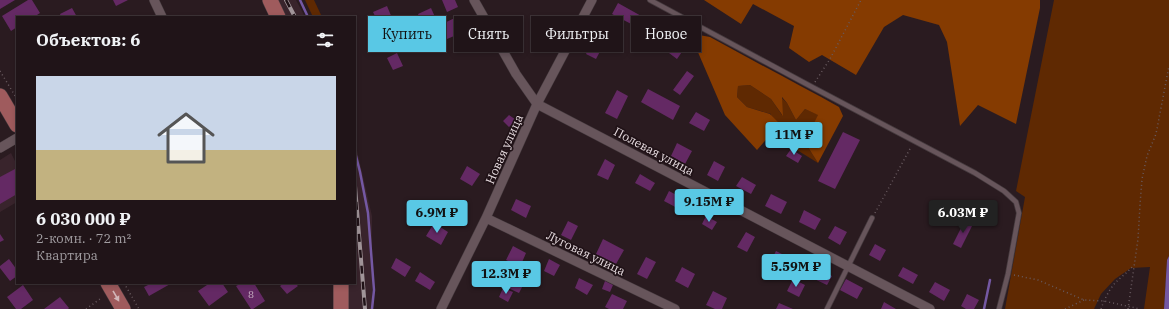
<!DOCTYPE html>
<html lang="ru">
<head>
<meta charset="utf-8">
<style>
  :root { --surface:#201418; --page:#281d21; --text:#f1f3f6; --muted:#a29ea2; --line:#3d3337; --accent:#59c8e5 }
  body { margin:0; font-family:"IBM Plex Serif",serif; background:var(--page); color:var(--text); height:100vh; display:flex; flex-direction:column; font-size:15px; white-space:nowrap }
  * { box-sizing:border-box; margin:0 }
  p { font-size:13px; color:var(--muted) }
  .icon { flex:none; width:22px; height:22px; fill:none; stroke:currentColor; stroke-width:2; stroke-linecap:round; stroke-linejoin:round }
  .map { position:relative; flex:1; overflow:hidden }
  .details { position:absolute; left:16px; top:16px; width:340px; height:268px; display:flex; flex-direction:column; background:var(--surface); border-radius:0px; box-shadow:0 2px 6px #0003,0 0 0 1px var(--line) }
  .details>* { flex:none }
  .banner { position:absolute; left:368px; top:16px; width:380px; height:36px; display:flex; gap:8px }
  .price { position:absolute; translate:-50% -34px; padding:0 9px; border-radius:4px; background:var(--accent); color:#111; font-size:13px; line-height:26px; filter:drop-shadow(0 1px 2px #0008) }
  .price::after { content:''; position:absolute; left:50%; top:24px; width:12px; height:9px; margin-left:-6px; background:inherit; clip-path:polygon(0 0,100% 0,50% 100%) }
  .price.current { background:#222; color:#fff }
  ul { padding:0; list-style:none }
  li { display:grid; align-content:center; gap:8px; height:212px; padding:0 20px }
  li span { display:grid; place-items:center; height:124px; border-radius:0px; color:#555 }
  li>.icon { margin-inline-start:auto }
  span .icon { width:72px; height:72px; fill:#fffc; stroke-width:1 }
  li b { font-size:17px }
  h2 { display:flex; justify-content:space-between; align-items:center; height:48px; padding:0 20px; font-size:17px }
  .pill { padding:0 14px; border-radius:0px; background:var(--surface); box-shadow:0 2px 6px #0003,0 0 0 1px var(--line); font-size:14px; line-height:36px }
  .pill.current { background:var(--accent); color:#111 }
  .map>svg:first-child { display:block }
  .built { fill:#39242c }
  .green { fill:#5f2902 }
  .forest { fill:#853b01 }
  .water { fill:#7458a3 }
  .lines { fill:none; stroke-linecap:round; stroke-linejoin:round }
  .stream { stroke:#7458a3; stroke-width:2.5 }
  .building { fill:#642964 }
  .service-casing { stroke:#453a3e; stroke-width:6 }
  .minor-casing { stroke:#453a3e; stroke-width:10 }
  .primary-casing { stroke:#453a3e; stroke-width:16 }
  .path { stroke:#685a5f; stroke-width:1.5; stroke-dasharray:1 3; stroke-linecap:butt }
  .service { stroke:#67555b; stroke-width:4.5 }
  .minor { stroke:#67555b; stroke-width:9 }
  .primary { stroke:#9f5b5d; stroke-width:15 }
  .rail-casing { stroke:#a19599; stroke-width:4 }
  .rail { stroke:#201217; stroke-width:2.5; stroke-dasharray:8; stroke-linecap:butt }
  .oneway { fill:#d2b6b9 }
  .labels { text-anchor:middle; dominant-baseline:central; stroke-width:3.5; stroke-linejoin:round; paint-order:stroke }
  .number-label { font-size:10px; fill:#c7b0c2 }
  .street-label { font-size:12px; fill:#e8dde1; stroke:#201217 }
</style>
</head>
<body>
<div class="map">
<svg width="1169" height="309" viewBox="0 0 1169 309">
  <rect width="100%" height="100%" fill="#2a1b20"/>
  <path class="built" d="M273,0H296L305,17H282Z
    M355,142L372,216V309H346V283H355Z
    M11,153L17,165V202L0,212V160Z"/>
  <path class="green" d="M305,0H314L322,17H313Z
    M1054,0H1169V256L1167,260L1164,309H1144L1150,267L1131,268L1115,279L1101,294L1094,309H1005L1025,197L1016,191Z
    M750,85L771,99L782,115L781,97L787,103L796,120L805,109L819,115L811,129H798L806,144L818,163L771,134V114L747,107L737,97L738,86Z"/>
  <path class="forest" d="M704,0H1040V8L1016,124L978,105L960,126L947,42L939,25L903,15L884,27L856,75L822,55L809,62L789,48L794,26L753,4L741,24Z
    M699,35L710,37C753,61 796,83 839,107L843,116L818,163L806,144L798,129H811L818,115L805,109L796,120L787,103L782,97L783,116L771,99L750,85L738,86L737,97L747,107L770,114L779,123L771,126V134L757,150L725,115L694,43Z"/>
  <path class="water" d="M1169,256V309H1164L1167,260Z"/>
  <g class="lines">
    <path class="stream" d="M300,0L308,17
      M355,152L360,172L368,213L374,290L372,309
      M984,309L990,280"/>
  </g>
  <path class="building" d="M0,0H15L0,9Z
    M28,0H32L40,13L34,17H17V27L11,31L2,16Z
    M113,0H128L116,6Z
    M442,0H455L458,7L447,12Z
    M618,3L643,17L637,27L612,14Z
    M387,6L392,18L379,24L373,12Z
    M72,8L77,17H61L60,14Z
    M431,8L435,17L422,23L418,14Z
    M459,16L466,31L447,39L440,25Z
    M637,33L649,40L646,46L633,38Z
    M595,35L606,40L596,59L586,54Z
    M673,37L686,46L677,59L665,50Z
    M397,53L403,66L393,70L387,58Z
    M687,71L694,76L680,95L673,90Z
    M648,89L680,106L673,120L641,102Z
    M617,90L628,96L617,119L605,113Z
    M696,112L710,120L704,131L689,123Z
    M509,115L516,120L509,127L503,121Z
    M843,132L860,140L835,189L818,181Z
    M677,143L692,151L685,164L671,156Z
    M791,149L802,156L798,163L786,156Z
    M605,159L615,165L608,180L597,175Z
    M714,161L725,167L718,181L707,175Z
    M467,166L480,174L472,186L460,179Z
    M15,169L17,172V194L0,204V177Z
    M640,174L655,183L650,191L635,183Z
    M742,177L756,185L751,194L736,186Z
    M669,191L686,200L681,210L664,201Z
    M771,194L787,202L781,214L765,206Z
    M516,199L531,206L526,218L511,210Z
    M804,210L821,219L815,230L799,222Z
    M706,216L717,222L712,230L702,224Z
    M965,220L973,224L961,248L953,244Z
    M568,221L578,226L571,240L561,235Z
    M434,223L448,232L441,245L426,236Z
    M835,226L847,232L840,245L828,238Z
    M746,232L755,237L747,252L737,247Z
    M0,234L4,240L0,242Z
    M603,239L624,250L616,264L596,254Z
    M875,244L886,250L880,261L869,255Z
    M513,246L526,253L520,267L506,260Z
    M776,251L788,257L784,265L772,259Z
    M646,257L656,262L647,279L637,274Z
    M396,258L411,267L405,277L391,268Z
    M9,259L17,270V276L10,281L0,268V266Z
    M549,259L560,265L554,276L544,271Z
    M813,266L832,276L827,285L808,276Z
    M682,267L695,274L688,288L675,281Z
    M903,267L918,275L913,284L898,276Z
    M527,268L531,270L519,293L506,287L512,275L521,280Z
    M420,272L435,282L430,290L415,281Z
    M579,278L593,285L587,295L575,288Z
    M793,279L805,285L799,297L787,291Z
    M846,279L863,288L857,299L840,290Z
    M605,281L613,285L610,292L602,289Z
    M935,282L950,290L944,301L929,292Z
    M152,283H172L149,296L144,287Z
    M210,283H222L228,292L209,306L198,291Z
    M242,283H254L265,301L253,309H251L236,286Z
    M284,283H295L298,286L287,294L280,286Z
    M23,285L33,300L21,309H16L7,297Z
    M503,288L513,292L508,302L499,297Z
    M713,291L727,298L722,309H715L706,305Z
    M612,294L627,301L623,309H609L605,307Z
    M967,294L979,300L974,309H966L961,306Z
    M60,297L69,308L68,309H44Z
    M884,302L896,309H881Z
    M779,303L793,309H776Z"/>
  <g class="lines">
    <g class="service-casing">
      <path id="service" d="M650,0L812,87L975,173L1004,191L1016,202L1019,213L1008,274L999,309
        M827,309L872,218"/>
    </g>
    <g class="minor-casing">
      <path id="minor" d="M154,0L162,17
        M474,0L516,74L537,104L930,309
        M0,148L17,138
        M486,218L675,309
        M441,309L486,218L537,104L592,0"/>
    </g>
    <g class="primary-casing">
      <path id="primary" d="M270,0L278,17
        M0,96L17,125
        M108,283L123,309
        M341,309V283"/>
    </g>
    <path class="path" d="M0,71L17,99
      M815,82L830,59L861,0
      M875,213L911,147
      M1014,275L1038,280L1084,300L1104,301L1140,309
      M124,283L139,309
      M86,309L100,299
      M1065,309L1084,300
      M1101,309C1104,300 1109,290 1115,283C1121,277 1128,272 1134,265
      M1128,309L1138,239L1140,205L1142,179L1147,156L1156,134L1169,66"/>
    <use href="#service" class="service"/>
    <use href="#minor" class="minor"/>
    <use href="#primary" class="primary"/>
    <g class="rail-casing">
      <path id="rail" d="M286,0L295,17
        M355,186L365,309"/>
    </g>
    <use href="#rail" class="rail"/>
  </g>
  <defs><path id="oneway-solid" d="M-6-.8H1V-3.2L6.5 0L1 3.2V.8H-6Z"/></defs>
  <use class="oneway" href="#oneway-solid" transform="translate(116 296) rotate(60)"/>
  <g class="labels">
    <g class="number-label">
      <text x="251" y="294">8</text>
    </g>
    <g class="street-label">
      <text transform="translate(504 149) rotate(-66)">Новая улица</text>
      <text transform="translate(654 151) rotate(28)">Полевая улица</text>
      <text transform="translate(586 253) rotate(26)">Луговая улица</text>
    </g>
  </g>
</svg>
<b class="price" style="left:794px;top:156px">11M ₽</b>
<b class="price" style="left:709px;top:223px">9.15M ₽</b>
<b class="price" style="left:437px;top:234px">6.9M ₽</b>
<b class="price current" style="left:963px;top:234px">6.03M ₽</b>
<b class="price" style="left:796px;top:288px">5.59M ₽</b>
<b class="price" style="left:506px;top:295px">12.3M ₽</b>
<div class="banner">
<a class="pill current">Купить</a>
<a class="pill">Снять</a>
<a class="pill">Фильтры</a>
<a class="pill">Новое</a>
</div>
<section class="details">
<h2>Объектов: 6<svg class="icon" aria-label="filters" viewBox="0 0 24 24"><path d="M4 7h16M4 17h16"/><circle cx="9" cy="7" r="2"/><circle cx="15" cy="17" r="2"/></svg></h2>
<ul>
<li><span style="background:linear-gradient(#c9d6e8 60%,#c2b280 0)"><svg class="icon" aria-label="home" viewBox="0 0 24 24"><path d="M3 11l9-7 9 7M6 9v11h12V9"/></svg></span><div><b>6 030 000 ₽</b><p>2-комн. · 72 m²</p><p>Квартира</p></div></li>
</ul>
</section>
</div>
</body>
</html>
